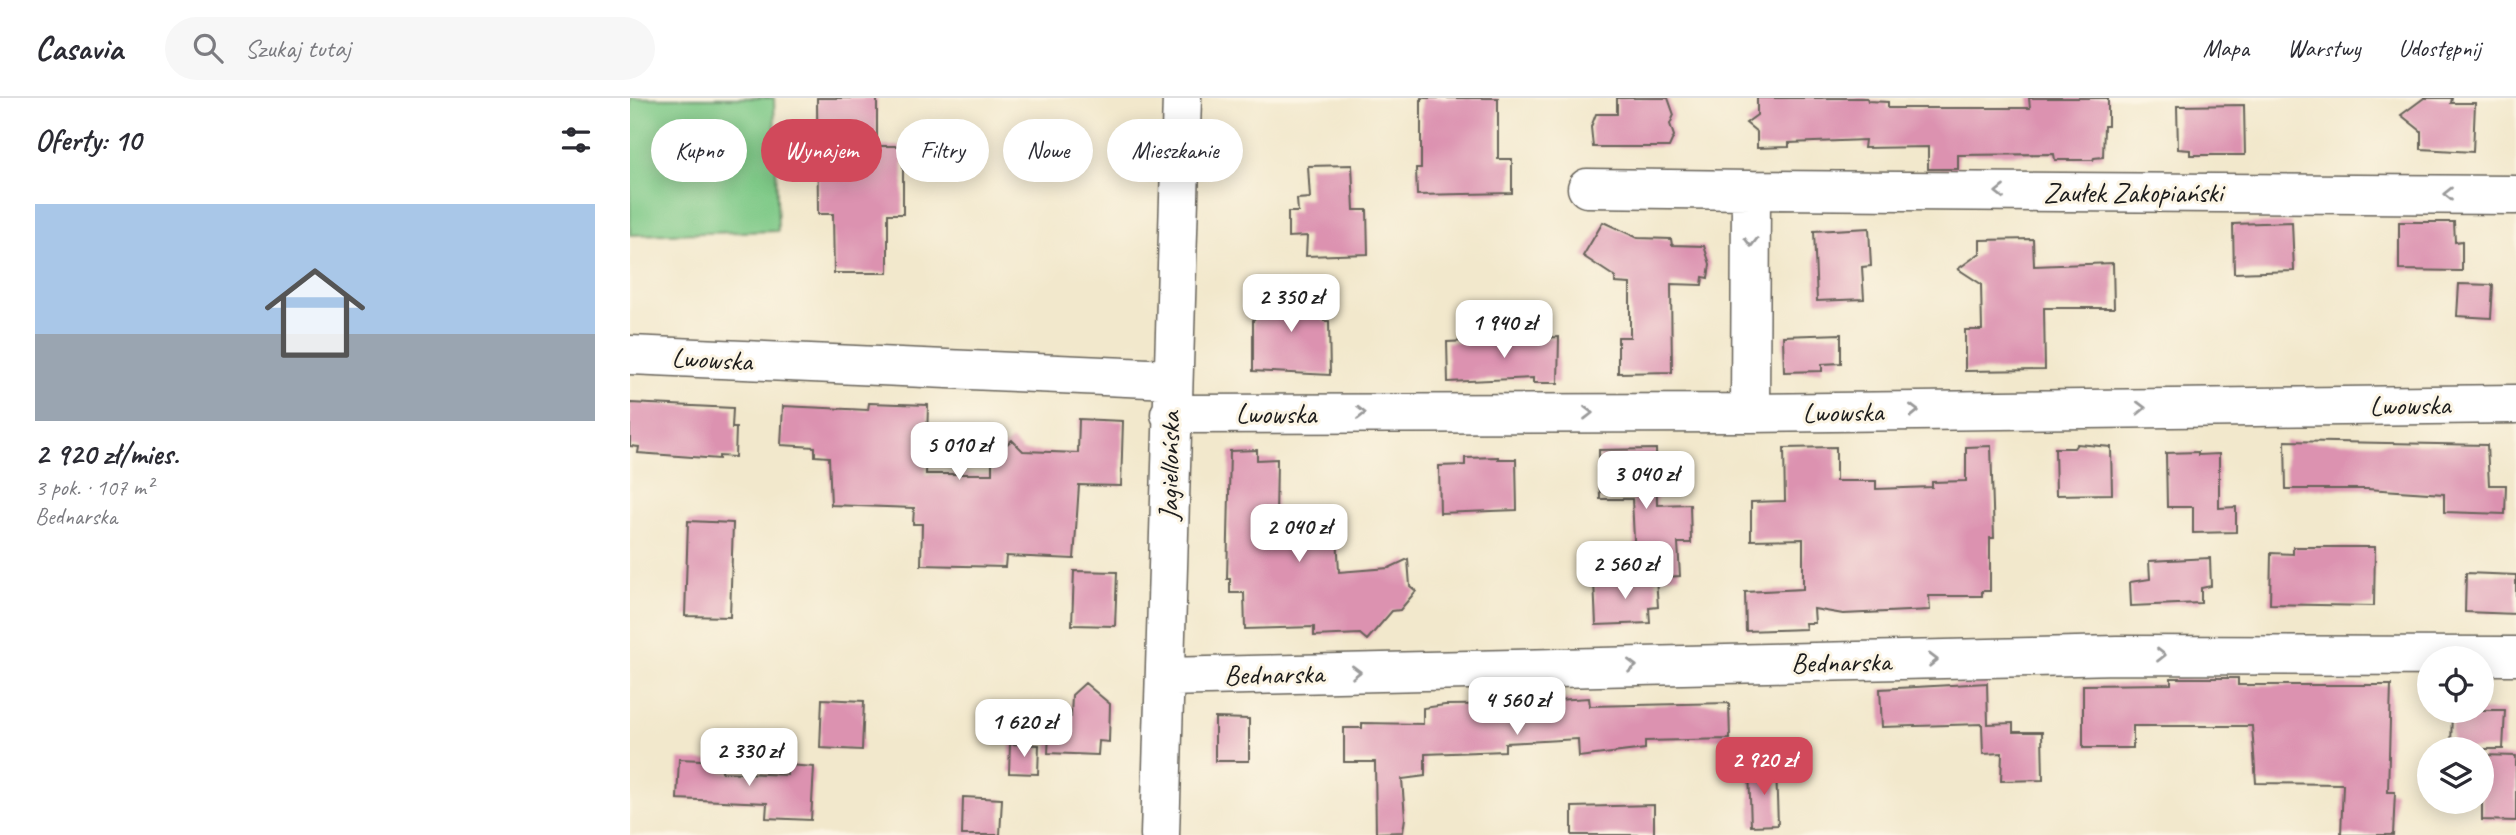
<!DOCTYPE html>
<html lang="pl">
<head>
<meta charset="utf-8">
<style>
  :root { --surface:#fff; --page:#f7f7f7; --text:#2b2b33; --muted:#7c7c81; --line:#e1e1e2; --accent:#d1495b }
  body { margin:0; font-family:Caveat,sans-serif; background:var(--page); color:var(--text); height:100vh; display:flex; flex-direction:column; font-size:26px; white-space:nowrap }
  * { box-sizing:border-box; margin:0 }
  p { font-size:23px; color:var(--muted) }
  .icon { flex:none; width:38px; height:38px; fill:none; stroke:currentColor; stroke-width:2; stroke-linecap:round; stroke-linejoin:round }
  .map { position:relative; flex:1; overflow:hidden }
  .details { display:flex; flex-direction:column; background:var(--surface); width:630px }
  .details>* { flex:none }
  .top-card { position:absolute; left:21px; top:21px; width:665px; height:63px; display:flex; gap:14px }
  .tools { position:absolute; left:1787px; top:548px; display:grid; gap:14px }
  .tools a { display:grid; place-items:center; width:77px; height:77px; border-radius:50%; background:var(--surface); box-shadow:0 4px 18px #0003; font-size:35px }
  .price { position:absolute; translate:-50% -60px; padding:0 16px; border-radius:14px; background:#fff; color:#222; font-size:23px; line-height:46px; filter:drop-shadow(0 2px 4px #0008) }
  .price::after { content:''; position:absolute; left:50%; top:42px; width:21px; height:16px; margin-left:-10px; background:inherit; clip-path:polygon(0 0,100% 0,50% 100%) }
  .price.active { background:var(--accent); color:#fff }
  ul { padding:0; list-style:none }
  li { display:grid; align-content:center; gap:14px; height:371px; padding:0 35px }
  li+li { border-top:2px solid var(--line) }
  li span { display:grid; place-items:center; height:217px; border-radius:0px; color:#555 }
  li>.icon { margin-inline-start:auto }
  span .icon { width:126px; height:126px; fill:#fffc; stroke-width:1 }
  li b { font-size:30px }
  h2 { display:flex; justify-content:space-between; align-items:center; height:84px; padding:0 35px; font-size:30px }
  .chip { padding:0 24px; border-radius:32px; background:var(--surface); box-shadow:0 4px 18px #0003; font-size:24px; line-height:63px }
  .chip.active { background:var(--accent); color:#fff }
  header { display:flex; align-items:center; gap:42px; box-sizing:border-box; height:98px; padding:0 35px; background:var(--surface); border-bottom:2px solid var(--line) }
  header strong { font-size:33px }
  nav { display:flex; gap:38px; margin-inline-start:auto; font-size:24px }
  .search { width:490px; height:63px; background:var(--page); display:flex; align-items:center; gap:18px; box-sizing:border-box; padding:0 24px; border-radius:38px; color:var(--muted); font-size:26px }
  main { display:flex; flex:1; min-height:0 }
  .map>svg:first-child { display:block }
  .green { fill:#7ec987; stroke:#4d7252; stroke-width:2 }
  .building { fill:#dc92b0 }
  .lines { fill:none; stroke-linecap:round; stroke-linejoin:round }
  .minor-casing { stroke:#67635a; stroke-width:41 }
  .minor { stroke:#fff; stroke-width:38 }
  .oneway { stroke:#999 }
  .labels { text-anchor:middle; dominant-baseline:central; stroke-width:6; stroke-linejoin:round; paint-order:stroke }
  .street-label { font-size:28px; fill:#1c1c1c; stroke:#fcf5e5 }
</style>
</head>
<body>
<header>
<strong>Casavia</strong>
<div class="search"><svg class="icon" aria-label="search" viewBox="0 0 24 24"><circle cx="10" cy="10" r="6"/><path d="M15 15l6 6"/></svg>Szukaj tutaj</div>
<nav><a>Mapa</a><a>Warstwy</a><a>Udostępnij</a></nav>
</header>
<main>
<section class="details">
<h2>Oferty: 10<svg class="icon" aria-label="filters" viewBox="0 0 24 24"><path d="M4 7h16M4 17h16"/><circle cx="9" cy="7" r="2"/><circle cx="15" cy="17" r="2"/></svg></h2>
<ul>
<li><span style="background:linear-gradient(#a9c7e8 60%,#9aa5b1 0)"><svg class="icon" aria-label="home" viewBox="0 0 24 24"><path d="M3 11l9-7 9 7M6 9v11h12V9"/></svg></span><div><b>2 920 zł/mies.</b><p>3 pok. · 107 m²</p><p>Bednarska</p></div></li>
</ul>
</section>
<div class="map">
<svg width="1886" height="737" viewBox="0 0 1886 737">
  <rect width="100%" height="100%" fill="#fcf5e5"/>
  <filter id="ink" filterUnits="userSpaceOnUse"><feTurbulence type="fractalNoise" baseFrequency=".0143" numOctaves="2"/><feDisplacementMap in="SourceGraphic" scale="14" xChannelSelector="R" yChannelSelector="G"/><feConvolveMatrix kernelMatrix="1 2 1 2 8 2 1 2 1" color-interpolation-filters="sRGB"/></filter>
  <filter id="wash" filterUnits="userSpaceOnUse"><feTurbulence type="fractalNoise" baseFrequency=".00686" numOctaves="4" result="noise"/><feDisplacementMap in="SourceGraphic" scale="28" xChannelSelector="R" yChannelSelector="G"/><feGaussianBlur stdDeviation="1.57" result="paint"/><feColorMatrix in="noise" values="0 0 0 0 0 0 0 0 0 0 0 0 0 0 0 0 0 1.4 0 .05"/><feComposite in="paint" operator="in"/></filter>
  <g filter="url(#wash)">
    <rect width="100%" height="100%" fill="#f2e8cc"/>
    <path class="green" d="M0,0H144L148,133L0,137Z"/>
    <g id="blocks">
      <path class="building" d="M187,0H247V48H273V116H258V175H204L203,116H188Z
        M791,0H868V61H882V95L787,97L786,70H791Z
        M987,0H1038L1044,17L1040,26L1044,38L1039,49H963L961,29L966,16H987Z
        M1127,0H1237L1238,3L1258,4V10H1400L1399,0H1478V28H1474L1473,59L1464,60L1463,62H1425L1424,56L1328,57V71H1298V49L1234,50L1235,42L1159,45V49L1127,50V34L1116,25L1127,17Z
        M1794,0H1822L1821,5H1845L1843,54L1791,51V33L1771,17Z
        M1614,7L1615,57H1560V52L1548,51L1547,8Z
        M722,67L724,112H737L738,156L676,158L677,138L658,139V114H668L667,101L680,100L678,68Z
        M973,124L1008,140L1041,141L1042,147L1074,148L1080,166L1078,180L1073,179L1072,187L1041,186L1042,274L988,275V239H1000V186L985,185V179L953,158Z
        M1662,124L1664,173L1604,175L1603,126Z
        M1769,124H1824L1825,144L1832,143V173L1769,172Z
        M1239,130L1241,168L1232,169L1234,201L1187,203L1184,133Z
        M1403,141L1404,168L1483,165L1484,210H1414L1415,272L1335,273V232H1352L1351,186L1328,171L1350,155V142Z
        M1829,186L1863,187L1861,220L1827,218Z
        M631,195H694V223H699L700,277L623,273V222L627,218V201H631Z
        M1211,236V265L1192,266V273L1154,274L1153,238Z
        M929,239L928,285H903V280L818,284L817,244Z
        M0,305L103,310L102,330H106L105,359L89,358V361L8,355L9,349L0,348Z
        M239,305L298,307L296,376H362V358L382,342L393,353L448,355L449,321L493,323L491,388L449,387L444,461L376,458L375,469L291,467L292,426H283L284,410L201,407L199,359L185,358V349L151,347L153,308L238,312Z
        M1655,343L1857,347L1859,387H1876L1875,416L1814,414V396L1737,391H1656Z
        M1447,346L1481,349L1482,396L1426,397L1425,350H1444Z
        M1361,348L1364,440H1360V493H1352V498H1299L1300,512L1213,516L1184,511L1185,525H1175L1176,531L1116,533L1115,494L1173,491V441L1121,442V404L1155,403L1154,350L1206,349V383H1246V391L1302,389V384L1336,383V349Z
        M1026,351L1027,407L1060,406L1061,445H1048L1050,478L1006,481L1002,401H970L969,352Z
        M627,352V362L647,361L646,421L706,418L709,474L759,470L778,461L780,488L786,493L770,512L762,513L737,542L730,536L684,538V529L615,531L614,495H600V481H597L600,353Z
        M1568,354V357L1589,356V410L1606,409V434L1563,435V409H1537L1536,355Z
        M868,359V361H886L887,412L810,415L809,368L835,367V360Z
        M58,423L103,425L100,519L55,518Z
        M1663,449H1745L1744,508L1640,506L1641,455L1663,456Z
        M1580,460L1581,488L1571,490V505L1501,508L1500,484L1520,481L1519,463Z
        M444,473L487,474L485,528L442,527Z
        M1836,475L1886,477V516L1835,514Z
        M1026,480L1028,509L1019,510L1020,525L966,527L964,483Z
        M1541,580H1608V587H1761L1758,694H1765L1763,737H1711L1713,686L1626,685L1622,628H1503V650H1453V587L1541,586Z
        M455,585L480,606L479,644L469,643L468,657L418,655L420,617L441,619L442,597Z
        M1357,585L1358,626L1383,625V634H1412L1413,682L1371,683L1372,655L1353,656L1352,626L1252,629L1250,591Z
        M959,600L960,608L1099,605L1100,641L1015,643V651L949,659L948,641L875,645V653L795,656V678L772,681L775,720L773,734L746,735L745,664H714V630H732V625L793,626V610L815,607L910,606V603Z
        M192,601L234,603L232,652L190,650Z
        M1822,612H1875L1873,651H1821Z
        M585,620L619,621V663H585Z
        M380,646L409,647L408,676L379,675Z
        M1852,657L1886,658V723L1852,722Z
        M49,661L93,663L92,674L157,677V667L184,669L181,722L136,720L137,705L47,701Z
        M1146,670L1148,727L1121,728L1119,671Z
        M333,699L372,701L370,737H332Z
        M1024,707V737H942V709Z"/>
    </g>
  </g>
  <g filter="url(#ink)">
    <use href="#blocks" fill-opacity="0" stroke="#67635a" stroke-width="2"/>
    <g class="lines">
      <g class="minor-casing">
        <path id="minor" d="M957,90L1121,92
          M0,257L541,281
          M1120,315L1121,92L1886,97
          M540,316L1120,315L1886,306
          M535,579L1487,557L1886,558
          M530,737L552,0"/>
      </g>
      <use href="#minor" class="minor"/>
    </g>
    <defs><path id="oneway-chevron" d="M-2-3.5L2.5 0L-2 3.5" fill="none" stroke-width="1.6" stroke-linecap="round" stroke-linejoin="round" transform="scale(1.75)"/></defs>
    <g class="oneway">
      <use href="#oneway-chevron" transform="translate(1370 94) rotate(-180)"/>
      <use href="#oneway-chevron" transform="translate(1818 96) rotate(-180)"/>
      <use href="#oneway-chevron" transform="translate(1121 144) rotate(90)"/>
      <use href="#oneway-chevron" transform="translate(1511 310) rotate(-1)"/>
      <use href="#oneway-chevron" transform="translate(1284 313) rotate(-1)"/>
      <use href="#oneway-chevron" transform="translate(731 315)"/>
      <use href="#oneway-chevron" transform="translate(958 315)"/>
      <use href="#oneway-chevron" transform="translate(1531 557)"/>
      <use href="#oneway-chevron" transform="translate(1303 562) rotate(-1)"/>
      <use href="#oneway-chevron" transform="translate(1002 568) rotate(-1)"/>
      <use href="#oneway-chevron" transform="translate(726 574) rotate(-1)"/>
    </g>
  </g>
  <g class="labels">
    <g class="street-label">
      <text x="1503" y="94">Zaułek Zakopiański</text>
      <text transform="translate(82 261) rotate(3)">Lwowska</text>
      <text transform="translate(1780 307) rotate(-1)">Lwowska</text>
      <text transform="translate(1213 314) rotate(-1)">Lwowska</text>
      <text x="646" y="315">Lwowska</text>
      <text transform="translate(539 368) rotate(-89)">Jagiellońska</text>
      <text transform="translate(1211 564) rotate(-1)">Bednarska</text>
      <text transform="translate(644 576) rotate(-1)">Bednarska</text>
    </g>
  </g>
</svg>
<div class="tools">
<a><svg class="icon" aria-label="locate" viewBox="0 0 24 24"><circle cx="12" cy="12" r="6"/><path d="M12 2v4M12 18v4M2 12h4M18 12h4"/></svg></a>
<a><svg class="icon" aria-label="layers" viewBox="0 0 24 24"><path d="M12 4l9 5-9 5-9-5zM3 14l9 5 9-5"/></svg></a>
</div>
<b class="price" style="left:661px;top:236px">2 350 zł</b>
<b class="price" style="left:874px;top:262px">1 940 zł</b>
<b class="price" style="left:329px;top:384px">5 010 zł</b>
<b class="price" style="left:1016px;top:413px">3 040 zł</b>
<b class="price" style="left:669px;top:466px">2 040 zł</b>
<b class="price" style="left:995px;top:503px">2 560 zł</b>
<b class="price" style="left:887px;top:639px">4 560 zł</b>
<b class="price" style="left:394px;top:661px">1 620 zł</b>
<b class="price" style="left:119px;top:690px">2 330 zł</b>
<b class="price active" style="left:1134px;top:699px">2 920 zł</b>
<div class="top-card">
<a class="chip">Kupno</a>
<a class="chip active">Wynajem</a>
<a class="chip">Filtry</a>
<a class="chip">Nowe</a>
<a class="chip">Mieszkanie</a>
</div>
</div>
</main>
</body>
</html>
